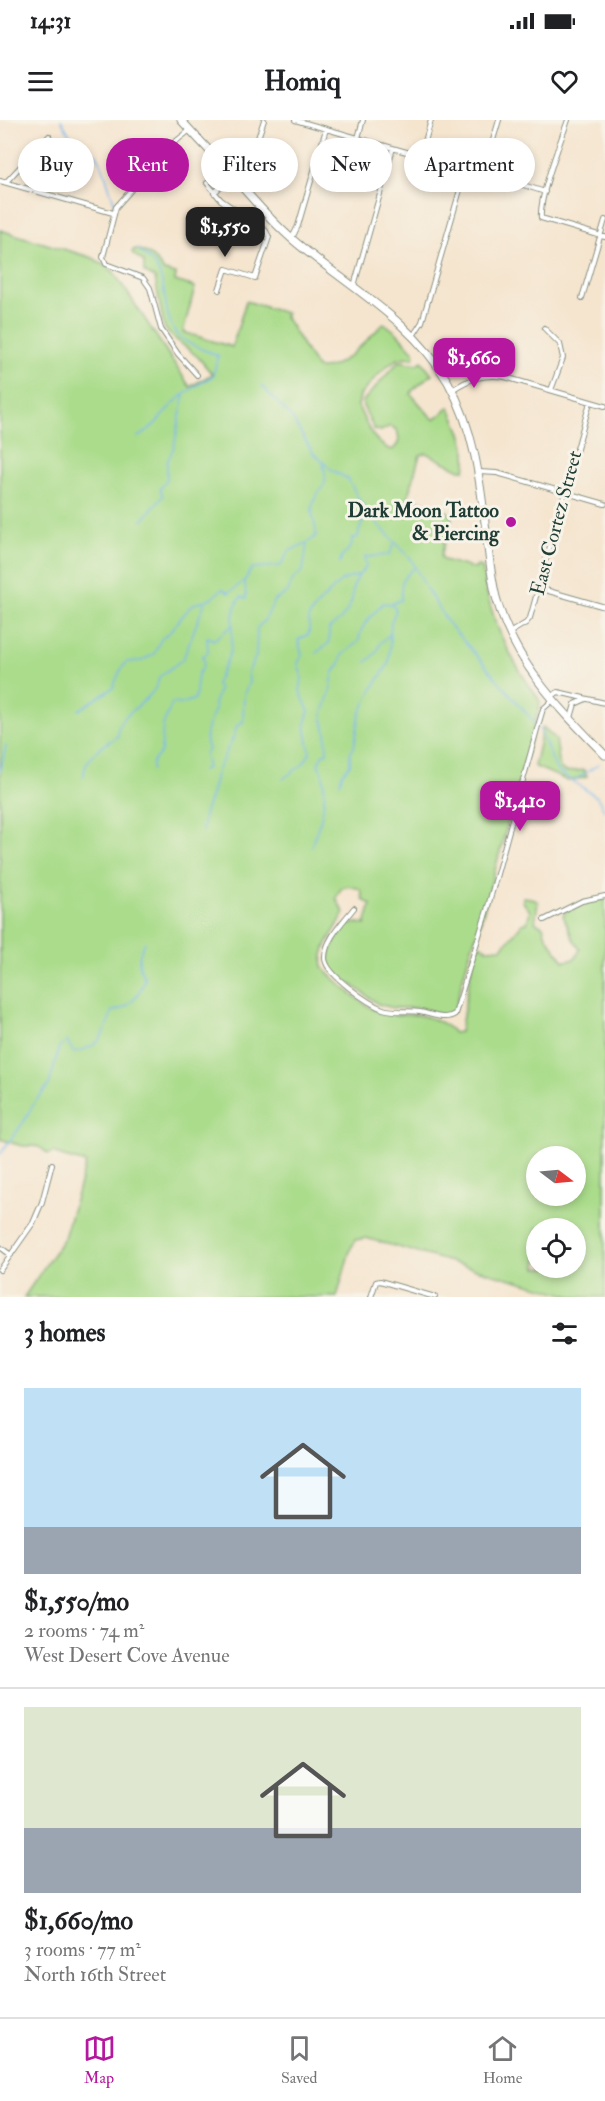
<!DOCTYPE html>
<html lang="en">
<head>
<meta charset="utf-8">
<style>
  :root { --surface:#fff; --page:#f6f6f6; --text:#202124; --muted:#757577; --line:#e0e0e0; --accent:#b5179e }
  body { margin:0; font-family:"IM FELL Double Pica",serif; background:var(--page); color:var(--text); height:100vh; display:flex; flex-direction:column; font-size:22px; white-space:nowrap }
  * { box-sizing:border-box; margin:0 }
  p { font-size:20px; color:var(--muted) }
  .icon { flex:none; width:33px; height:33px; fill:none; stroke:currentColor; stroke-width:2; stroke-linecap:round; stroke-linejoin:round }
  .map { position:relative; height:1177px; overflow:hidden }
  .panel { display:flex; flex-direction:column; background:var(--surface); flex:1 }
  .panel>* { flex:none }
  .banner { position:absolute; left:18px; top:18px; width:570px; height:54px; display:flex; gap:12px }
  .needle { width:39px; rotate:106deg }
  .controls { position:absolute; left:526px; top:1026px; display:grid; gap:12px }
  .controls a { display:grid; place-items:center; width:60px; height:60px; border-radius:50%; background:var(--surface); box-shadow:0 3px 9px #0003; font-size:30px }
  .price { position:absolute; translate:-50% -51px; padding:0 14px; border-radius:12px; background:var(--accent); color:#fff; font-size:20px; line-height:39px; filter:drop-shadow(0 2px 3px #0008) }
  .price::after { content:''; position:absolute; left:50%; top:36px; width:18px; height:14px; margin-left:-9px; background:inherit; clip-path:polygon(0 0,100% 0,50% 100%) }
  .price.current { background:#222; color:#fff }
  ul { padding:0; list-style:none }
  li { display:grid; align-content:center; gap:12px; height:318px; padding:0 24px }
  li+li { border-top:2px solid var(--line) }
  li span { display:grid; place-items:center; height:186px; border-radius:0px; color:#555 }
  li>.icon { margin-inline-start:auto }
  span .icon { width:108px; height:108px; fill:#fffc; stroke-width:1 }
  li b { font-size:26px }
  h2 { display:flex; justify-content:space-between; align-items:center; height:72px; padding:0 24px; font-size:26px }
  .chip { padding:0 21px; border-radius:27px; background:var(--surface); box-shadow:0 3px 9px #0003; font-size:21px; line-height:54px }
  .chip.current { background:var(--accent); color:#fff }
  .status { display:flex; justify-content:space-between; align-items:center; height:42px; padding:0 30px; background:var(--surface); direction:ltr }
  .status svg { height:16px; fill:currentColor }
  header { display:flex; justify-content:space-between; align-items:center; height:78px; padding:0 24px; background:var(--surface); font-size:27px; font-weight:700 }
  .tab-bar { display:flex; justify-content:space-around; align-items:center; height:84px; border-top:2px solid var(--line); background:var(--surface); font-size:16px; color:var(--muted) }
  .tab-bar a { display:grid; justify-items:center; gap:3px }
  .tab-bar .current { color:var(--accent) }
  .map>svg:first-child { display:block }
  .green { fill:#aadc8b; stroke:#648c60; stroke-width:1.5; fill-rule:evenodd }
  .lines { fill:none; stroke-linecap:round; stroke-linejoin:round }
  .stream { stroke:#7bb7ed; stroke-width:1.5 }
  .minor-casing { stroke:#8a9182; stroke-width:6 }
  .primary-casing { stroke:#8a9182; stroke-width:9 }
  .minor { stroke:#fff; stroke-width:4 }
  .primary { stroke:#fff; stroke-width:7 }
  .poi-dot { fill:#b5179e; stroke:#f7f3e8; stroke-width:2 }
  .labels { text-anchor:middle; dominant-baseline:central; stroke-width:6; stroke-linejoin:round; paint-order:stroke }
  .poi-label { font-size:20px; font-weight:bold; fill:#1f3d34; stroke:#f7f3e8; text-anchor:end }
  .street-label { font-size:20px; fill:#1f3d34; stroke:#f7f3e8 }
</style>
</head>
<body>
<div class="status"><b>14:31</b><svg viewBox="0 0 49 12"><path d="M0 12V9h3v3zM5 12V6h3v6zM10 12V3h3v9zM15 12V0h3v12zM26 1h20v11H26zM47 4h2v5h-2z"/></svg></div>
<header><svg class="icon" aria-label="menu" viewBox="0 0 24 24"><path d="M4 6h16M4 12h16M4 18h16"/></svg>Homiq<svg class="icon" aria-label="heart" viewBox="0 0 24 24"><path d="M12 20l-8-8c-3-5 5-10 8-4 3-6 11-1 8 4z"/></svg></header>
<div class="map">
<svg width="605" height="1177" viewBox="0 0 605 1177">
  <rect width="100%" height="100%" fill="#f7f3e8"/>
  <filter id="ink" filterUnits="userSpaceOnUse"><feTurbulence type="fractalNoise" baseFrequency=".0167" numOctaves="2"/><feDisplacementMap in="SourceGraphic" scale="12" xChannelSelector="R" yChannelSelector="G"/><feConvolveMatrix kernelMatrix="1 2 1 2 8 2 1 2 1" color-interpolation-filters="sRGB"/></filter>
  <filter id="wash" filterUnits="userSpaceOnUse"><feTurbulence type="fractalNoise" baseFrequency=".008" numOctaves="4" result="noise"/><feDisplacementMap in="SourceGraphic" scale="24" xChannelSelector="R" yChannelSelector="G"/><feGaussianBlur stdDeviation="1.35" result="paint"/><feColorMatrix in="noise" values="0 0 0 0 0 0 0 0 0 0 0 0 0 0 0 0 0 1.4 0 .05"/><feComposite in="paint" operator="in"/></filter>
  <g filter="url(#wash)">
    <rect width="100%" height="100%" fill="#f5e5cf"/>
    <path class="green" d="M0,110L93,138L113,151L190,267L212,254L198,237L169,214L164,207L155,158L144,152V142L133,134L132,131L135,129C150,132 155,138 164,151L176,154L175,161L195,167L183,212L232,227L246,181L286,193L284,195L317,248C341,252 368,218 384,203L397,213L415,233L413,238C391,232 374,261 360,275L358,286C366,303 373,324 392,330C400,324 400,319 397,310L390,306L381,311L374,309L363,286V281L399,241L418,244L422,241L432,254L412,271L411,274L432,298L435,299L449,287C459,307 470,328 465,350H460L426,333L420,335L408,375L411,378L448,392L452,397L441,436L444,440L475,449L477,446L482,447C490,501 507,534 538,578L540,582L539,588L481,801L469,836L455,888L451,894L442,895L420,888H393L378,884L331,849C325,830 336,820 346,805L358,803L365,805L371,784L363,780L361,770C349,764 340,764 336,779L344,792C337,812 319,825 323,848C338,862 360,884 379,892C393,898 403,893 416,895C429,896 446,903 454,913L460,912L474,835L480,824L487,829L502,828L522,804L527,803L530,791L523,782V777L532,778L538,782L535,802L543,806L546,816L564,841C573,841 577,838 580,829L573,819L563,795C572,782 591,781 605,779V1177H575L366,1118L355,1120L350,1130L337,1177H24L64,1118L86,1043L61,1036L54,1032L48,1034C38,1025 38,1026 25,1026C18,1026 8,1021 0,1019ZM537,1036H576V1076H537ZM537,1108H576V1148H537Z
      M543,607L556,619L560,648L566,652L584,650L587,657L568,661L534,646Z"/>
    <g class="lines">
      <path class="stream" d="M61,0L72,19L97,35L103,48L115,85
        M138,129C143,134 150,139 155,145C168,165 162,192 175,212C183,224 206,230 219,236
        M262,266L291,297L313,333L332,350L348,359L360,381L376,402L411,439L426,468L448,503L536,604
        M138,317C157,306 159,298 173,284C185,272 199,264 213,256L217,239L216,235
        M142,401L163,376L160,369L167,359V342L174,327L184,276
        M340,443L341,438L352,425V419L358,417C359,406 365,401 367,391
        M316,533L329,523V509L341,499L347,491L352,480L353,467L359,455
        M366,542C373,537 379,531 380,523L390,514
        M79,590L113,568L119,553L126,542L141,541L154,534L161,519L170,512L179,500L192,485L212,478L222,469L229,473L245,460L252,448L280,446L289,431L309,422L316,416C317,406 311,397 312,388C316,365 331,372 323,344
        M539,608L557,651L597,677L605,691
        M152,650V643L161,632L163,605L172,583L181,584L195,579L198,554L203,547L204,540L202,537L208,532L207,517L214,520L233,505
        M202,650L207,648V642L205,635L208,629C201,617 210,601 215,589L214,584L219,569L216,564C221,554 226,543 230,533C235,516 228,491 241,477L246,479L245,461
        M0,652L6,626
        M84,656C83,637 103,625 118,616C113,593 156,584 159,557L183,539L205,482
        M283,659L303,644L310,633C308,620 302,604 309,592L300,571L302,558L298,543L302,535L298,520L309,514V496L321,481L341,461L359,455L366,447L365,437L389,435L394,424
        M575,660L599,644
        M340,663L342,654L350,645V633L354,627L360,594L373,568L389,543L391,502L396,490L392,485
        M202,712L204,695L211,675L217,651L234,616L237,605L243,602L244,574L249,563L248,552L256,536L257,508L265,500L274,481L288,472L293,459L303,451L307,424
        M312,726C314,714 320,705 322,694C325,678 327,658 318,644L322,635L327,632L326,613L322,595L330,572L333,554L340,543L342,535L359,521C360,503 373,496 383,483L391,484L401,480C401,462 400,460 415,447
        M0,1034L23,1003L34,983L49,965L59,927L67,921L73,932C101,928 104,915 112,891C130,889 140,874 145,858C136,844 138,836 145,822"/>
    </g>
  </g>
  <g filter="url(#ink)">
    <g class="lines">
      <g class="minor-casing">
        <path id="minor" d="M295,0L483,54L499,0
          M568,0C560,23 539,76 541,98L605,117
          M189,11L171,25L116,87L103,137L106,144L143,158L150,168L161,209L178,234L197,255
          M358,18L363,0
          M421,36L431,0
          M0,61L113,93
          M6,62L49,16
          M514,62L545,72
          M207,63L221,80L266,111L269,117L255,158L226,149L219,170
          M214,73L252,36L264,0
          M292,118L298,106L326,9
          M354,166L393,28
          M582,178L605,100
          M544,208L560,224L563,238L551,270
          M413,216L422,202L466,49
          M452,270C470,258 484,254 505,257L605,286
          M479,352L497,353L605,384
          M538,468L605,487
          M509,513L526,503L530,498L590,282
          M551,577L558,572L605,583
          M571,598L575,584L584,580
          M354,788C343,802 324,821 325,839C327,855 369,884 383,889C395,893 408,890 420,892C431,894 445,901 455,894L487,790L538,606L543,589L552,581
          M544,800L582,781L605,776
          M0,1127L11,1135
          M0,1150L33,1103L42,1082L52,1044
          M371,1177L376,1162L380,1161L435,1177"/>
      </g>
      <g class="primary-casing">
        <path id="primary" d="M181,0C198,19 216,37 233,57C252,78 270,100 292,119C345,165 412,199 448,262C477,314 481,370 488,428C490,444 492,461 496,477C514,543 559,588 605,635"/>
      </g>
      <use href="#minor" class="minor"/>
      <use href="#primary" class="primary"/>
    </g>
  </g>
  <circle class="poi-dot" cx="511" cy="402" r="6"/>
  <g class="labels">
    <g class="poi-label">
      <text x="499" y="390">Dark Moon Tattoo<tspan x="499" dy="23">&amp; Piercing</tspan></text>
    </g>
    <g class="street-label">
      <text transform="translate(556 403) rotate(-75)">East Cortez Street</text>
    </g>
  </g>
</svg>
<div class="controls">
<a><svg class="needle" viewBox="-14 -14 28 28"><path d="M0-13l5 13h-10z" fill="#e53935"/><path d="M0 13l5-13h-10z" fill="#757577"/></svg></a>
<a><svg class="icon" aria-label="locate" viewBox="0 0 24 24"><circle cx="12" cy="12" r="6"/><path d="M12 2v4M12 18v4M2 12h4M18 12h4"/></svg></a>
</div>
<b class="price current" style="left:225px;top:138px">$1,550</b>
<b class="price" style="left:474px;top:269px">$1,660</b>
<b class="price" style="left:520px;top:712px">$1,410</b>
<div class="banner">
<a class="chip">Buy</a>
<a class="chip current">Rent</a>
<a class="chip">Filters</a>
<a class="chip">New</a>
<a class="chip">Apartment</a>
</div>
</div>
<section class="panel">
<h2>3 homes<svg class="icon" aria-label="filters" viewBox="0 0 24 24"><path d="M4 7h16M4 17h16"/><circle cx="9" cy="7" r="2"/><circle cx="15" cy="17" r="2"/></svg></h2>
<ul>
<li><span style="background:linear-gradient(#bfe0f5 75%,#9aa5b1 0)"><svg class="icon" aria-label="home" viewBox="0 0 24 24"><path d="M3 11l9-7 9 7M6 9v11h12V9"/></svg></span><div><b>$1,550/mo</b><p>2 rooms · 74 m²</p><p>West Desert Cove Avenue</p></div></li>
<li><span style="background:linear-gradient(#dfe7d0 65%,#9aa5b1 0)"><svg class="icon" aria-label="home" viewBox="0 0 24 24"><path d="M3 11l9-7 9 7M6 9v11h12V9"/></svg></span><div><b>$1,660/mo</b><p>3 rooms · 77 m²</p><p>North 16th Street</p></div></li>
</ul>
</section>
<nav class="tab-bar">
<a class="current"><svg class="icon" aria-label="map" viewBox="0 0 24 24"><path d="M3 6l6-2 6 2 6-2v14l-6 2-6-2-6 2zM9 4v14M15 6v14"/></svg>Map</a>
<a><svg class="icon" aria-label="saved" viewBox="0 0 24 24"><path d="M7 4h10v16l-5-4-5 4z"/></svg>Saved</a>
<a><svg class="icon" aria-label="home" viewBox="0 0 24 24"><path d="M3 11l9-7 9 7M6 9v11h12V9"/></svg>Home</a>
</nav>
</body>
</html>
